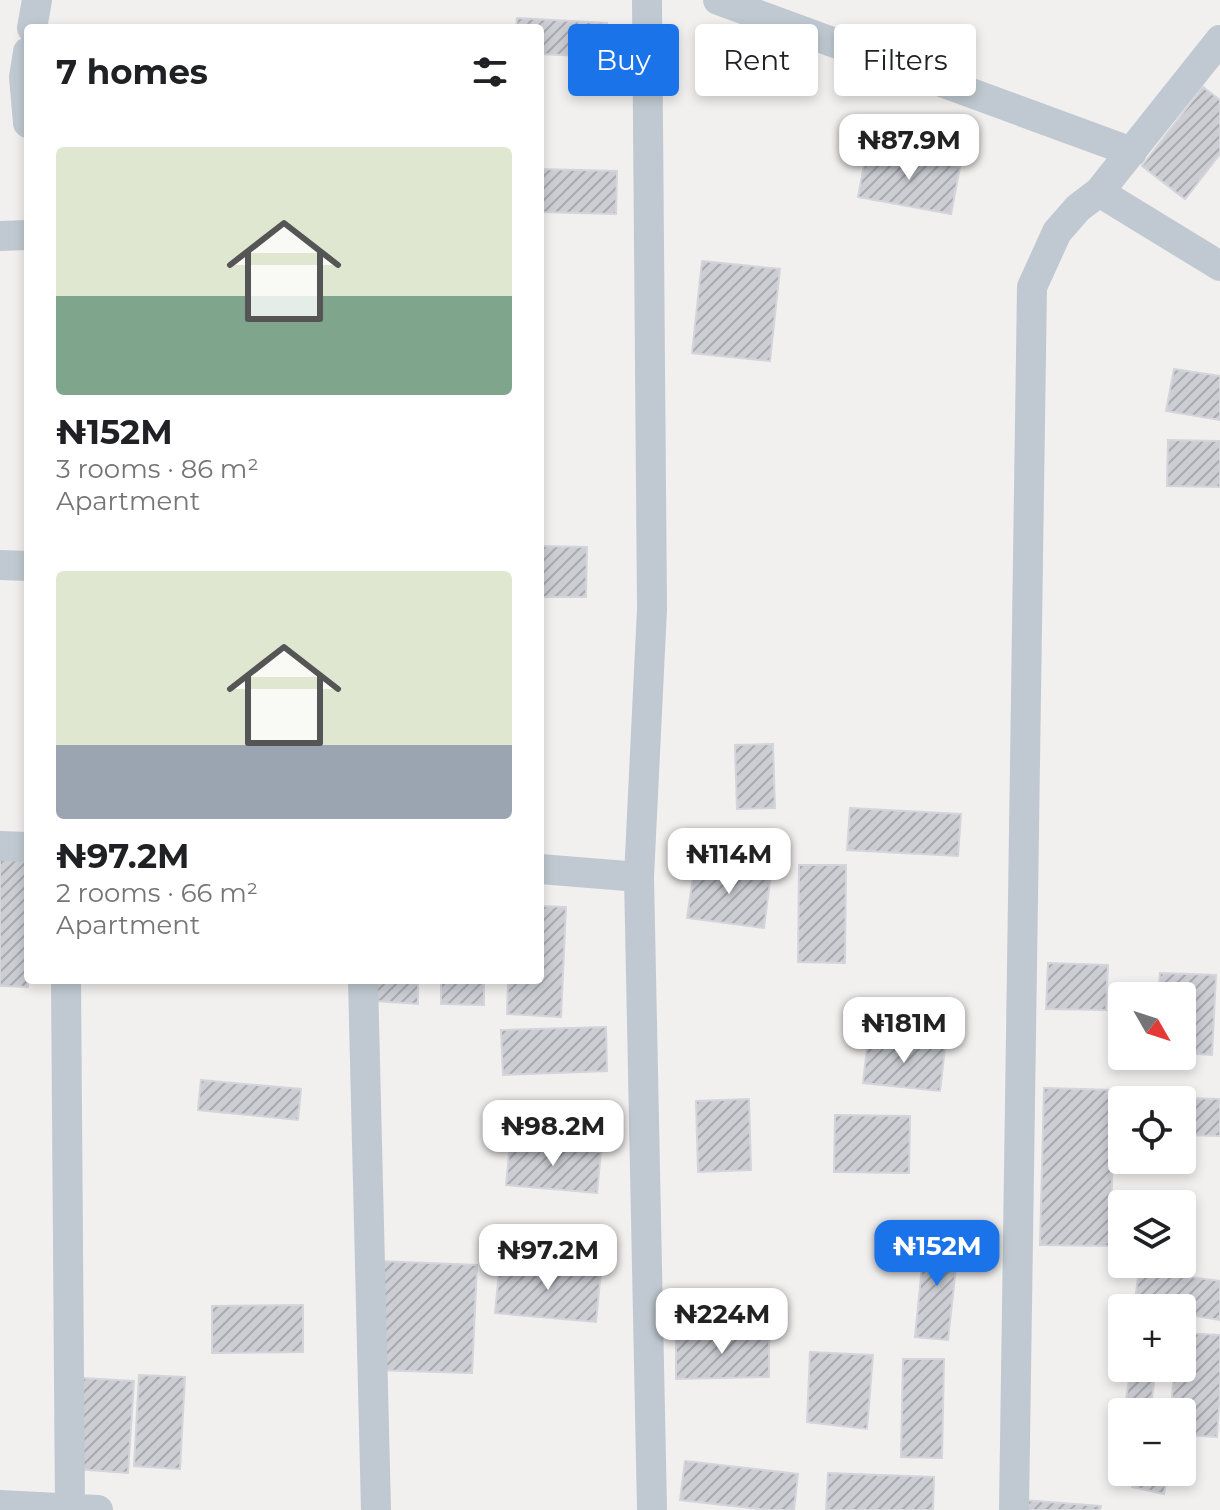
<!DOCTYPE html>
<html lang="en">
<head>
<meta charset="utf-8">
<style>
  :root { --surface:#fff; --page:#f2f2f2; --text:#202124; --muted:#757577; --accent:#1a73e8 }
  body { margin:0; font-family:Montserrat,sans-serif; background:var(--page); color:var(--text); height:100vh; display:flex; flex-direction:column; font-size:30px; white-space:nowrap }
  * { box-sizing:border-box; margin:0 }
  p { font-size:26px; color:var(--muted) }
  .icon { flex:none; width:44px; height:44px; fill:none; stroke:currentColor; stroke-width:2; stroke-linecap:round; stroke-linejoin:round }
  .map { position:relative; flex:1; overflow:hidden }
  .details { position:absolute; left:24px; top:24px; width:520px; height:960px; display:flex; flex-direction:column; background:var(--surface); border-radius:8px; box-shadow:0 4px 12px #0003 }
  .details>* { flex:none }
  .top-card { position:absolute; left:568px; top:24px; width:532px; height:72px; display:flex; gap:16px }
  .needle { width:52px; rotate:129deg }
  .controls { position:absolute; left:1108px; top:982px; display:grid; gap:16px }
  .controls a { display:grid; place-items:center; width:88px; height:88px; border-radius:8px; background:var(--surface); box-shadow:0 4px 12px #0003; font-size:40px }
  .price { position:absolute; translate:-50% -68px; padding:0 18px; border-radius:16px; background:#fff; color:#222; font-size:26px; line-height:52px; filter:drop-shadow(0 2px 4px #0008) }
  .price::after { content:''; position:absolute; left:50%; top:48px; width:24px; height:18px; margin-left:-12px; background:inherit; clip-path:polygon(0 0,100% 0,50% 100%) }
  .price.current { background:var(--accent); color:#fff }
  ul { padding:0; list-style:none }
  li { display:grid; align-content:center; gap:16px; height:424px; padding:0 32px }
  li span { display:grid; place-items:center; height:248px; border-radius:8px; color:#555 }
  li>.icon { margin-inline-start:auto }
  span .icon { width:144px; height:144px; fill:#fffc; stroke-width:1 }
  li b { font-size:34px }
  h2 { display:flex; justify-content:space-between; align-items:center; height:96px; padding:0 32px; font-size:34px }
  .tag { padding:0 28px; border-radius:8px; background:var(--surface); box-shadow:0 4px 12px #0003; font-size:28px; line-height:72px }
  .tag.current { background:var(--accent); color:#fff }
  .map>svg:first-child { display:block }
  .building { fill:url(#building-hatch); stroke:#d3d5da; stroke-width:2 }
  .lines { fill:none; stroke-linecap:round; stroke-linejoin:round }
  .street { stroke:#c0c9d1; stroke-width:30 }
</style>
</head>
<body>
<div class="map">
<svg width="1220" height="1510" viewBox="0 0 1220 1510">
  <defs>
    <pattern id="building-hatch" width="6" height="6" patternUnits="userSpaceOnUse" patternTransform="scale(2)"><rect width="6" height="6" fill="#ccced4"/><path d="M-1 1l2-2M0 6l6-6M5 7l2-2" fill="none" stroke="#a8aaaf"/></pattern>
  </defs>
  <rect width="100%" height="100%" fill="#f2efef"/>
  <path class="building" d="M517,18L607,23L605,57L540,54V28H516Z
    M1203,87L1220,100V154L1185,199L1142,166Z
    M867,149L960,167L951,214L858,197Z
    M540,169L617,171L616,214L540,212Z
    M702,261L780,269L770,361L692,353Z
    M1174,369L1220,376V420L1166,411Z
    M1168,440L1220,441V487L1167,486Z
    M540,546L587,547L586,597H540Z
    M773,744L775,808L737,809L735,745Z
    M850,808L961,814L958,856L847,850Z
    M0,852L28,854V987L0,986Z
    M695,864L771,874L764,928L687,918Z
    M799,865H846L845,963L798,962Z
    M540,906L566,907L561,1017L507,1014L508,980H540Z
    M1048,963L1108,965L1106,1010L1046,1009Z
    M1160,973L1216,975L1212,1055L1182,1053V996H1158Z
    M362,980H418V1004L361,1000Z
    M441,980H484V1005L441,1004Z
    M606,1027L607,1071L503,1075L501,1030Z
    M868,1039L945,1048L940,1091L863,1083Z
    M201,1080L301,1089L298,1120L198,1110Z
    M1044,1088L1115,1090L1110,1246L1040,1245Z
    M1181,1098L1220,1099V1136L1182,1135V1100Z
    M749,1099L751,1170L698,1172L696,1101Z
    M835,1115L910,1116L909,1173L834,1172Z
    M510,1143L601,1152L597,1193L506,1185Z
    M925,1236L959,1240L948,1340L915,1337Z
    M378,1261L477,1265L472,1373L374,1370Z
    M500,1262L601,1271L596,1322L495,1313Z
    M1139,1270L1220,1281V1320L1182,1314V1308H1134Z
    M303,1305V1352L212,1353V1306Z
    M1182,1333L1220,1335V1392L1217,1437L1182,1435V1412H1171L1174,1368H1182Z
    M769,1334V1377L676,1379V1335Z
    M810,1352L873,1355L867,1429L807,1422Z
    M903,1359H944L942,1458L901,1457Z
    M1131,1368H1156L1150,1412H1124Z
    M139,1375L185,1377L180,1469L134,1466Z
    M82,1378L134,1381L128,1473L75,1469Z
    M685,1461L798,1474L794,1510H768L680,1500Z
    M1135,1472H1168L1164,1494L1132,1487Z
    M828,1473L934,1477L933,1510H826Z
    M1022,1500L1101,1506L1100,1510H1021Z"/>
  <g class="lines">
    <path class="street" d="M647,0L652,609L639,877L652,1510
      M718,0L1132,152
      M32,28L37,0
      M28,52L24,77L28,123
      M1099,192L1220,266
      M0,236L28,235
      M0,565L28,566
      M0,846L28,847
      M540,869L639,877
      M66,980L70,1509
      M363,980L376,1510
      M0,1505L98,1510
      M1014,1510L1032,287L1057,232L1078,208L1099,192L1220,40"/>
  </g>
</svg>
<div class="controls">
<a><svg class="needle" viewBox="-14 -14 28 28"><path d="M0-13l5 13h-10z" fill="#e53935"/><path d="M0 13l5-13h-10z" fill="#757577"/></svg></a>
<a><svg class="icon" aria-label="locate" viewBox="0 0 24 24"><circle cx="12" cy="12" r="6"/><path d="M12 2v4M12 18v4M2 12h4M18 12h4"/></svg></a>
<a><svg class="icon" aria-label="layers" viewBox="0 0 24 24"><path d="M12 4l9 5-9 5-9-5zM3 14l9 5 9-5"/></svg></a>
<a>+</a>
<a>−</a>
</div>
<b class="price" style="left:909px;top:182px">₦87.9M</b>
<b class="price" style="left:729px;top:896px">₦114M</b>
<b class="price" style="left:904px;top:1065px">₦181M</b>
<b class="price" style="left:553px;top:1168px">₦98.2M</b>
<b class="price current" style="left:937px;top:1288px">₦152M</b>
<b class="price" style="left:548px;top:1292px">₦97.2M</b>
<b class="price" style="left:722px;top:1356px">₦224M</b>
<div class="top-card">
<a class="tag current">Buy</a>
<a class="tag">Rent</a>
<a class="tag">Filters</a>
</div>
<section class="details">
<h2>7 homes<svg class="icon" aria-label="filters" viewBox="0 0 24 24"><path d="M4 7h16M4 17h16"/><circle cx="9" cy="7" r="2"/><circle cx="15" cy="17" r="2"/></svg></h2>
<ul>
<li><span style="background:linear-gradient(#dfe7d0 60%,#7fa58c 0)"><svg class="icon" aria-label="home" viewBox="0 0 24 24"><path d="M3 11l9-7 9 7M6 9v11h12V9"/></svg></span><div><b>₦152M</b><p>3 rooms · 86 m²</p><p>Apartment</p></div></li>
<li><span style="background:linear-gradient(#dfe7d0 70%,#9aa5b1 0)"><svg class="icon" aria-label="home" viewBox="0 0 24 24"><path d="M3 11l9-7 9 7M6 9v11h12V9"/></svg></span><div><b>₦97.2M</b><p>2 rooms · 66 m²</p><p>Apartment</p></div></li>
</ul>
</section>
</div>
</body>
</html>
